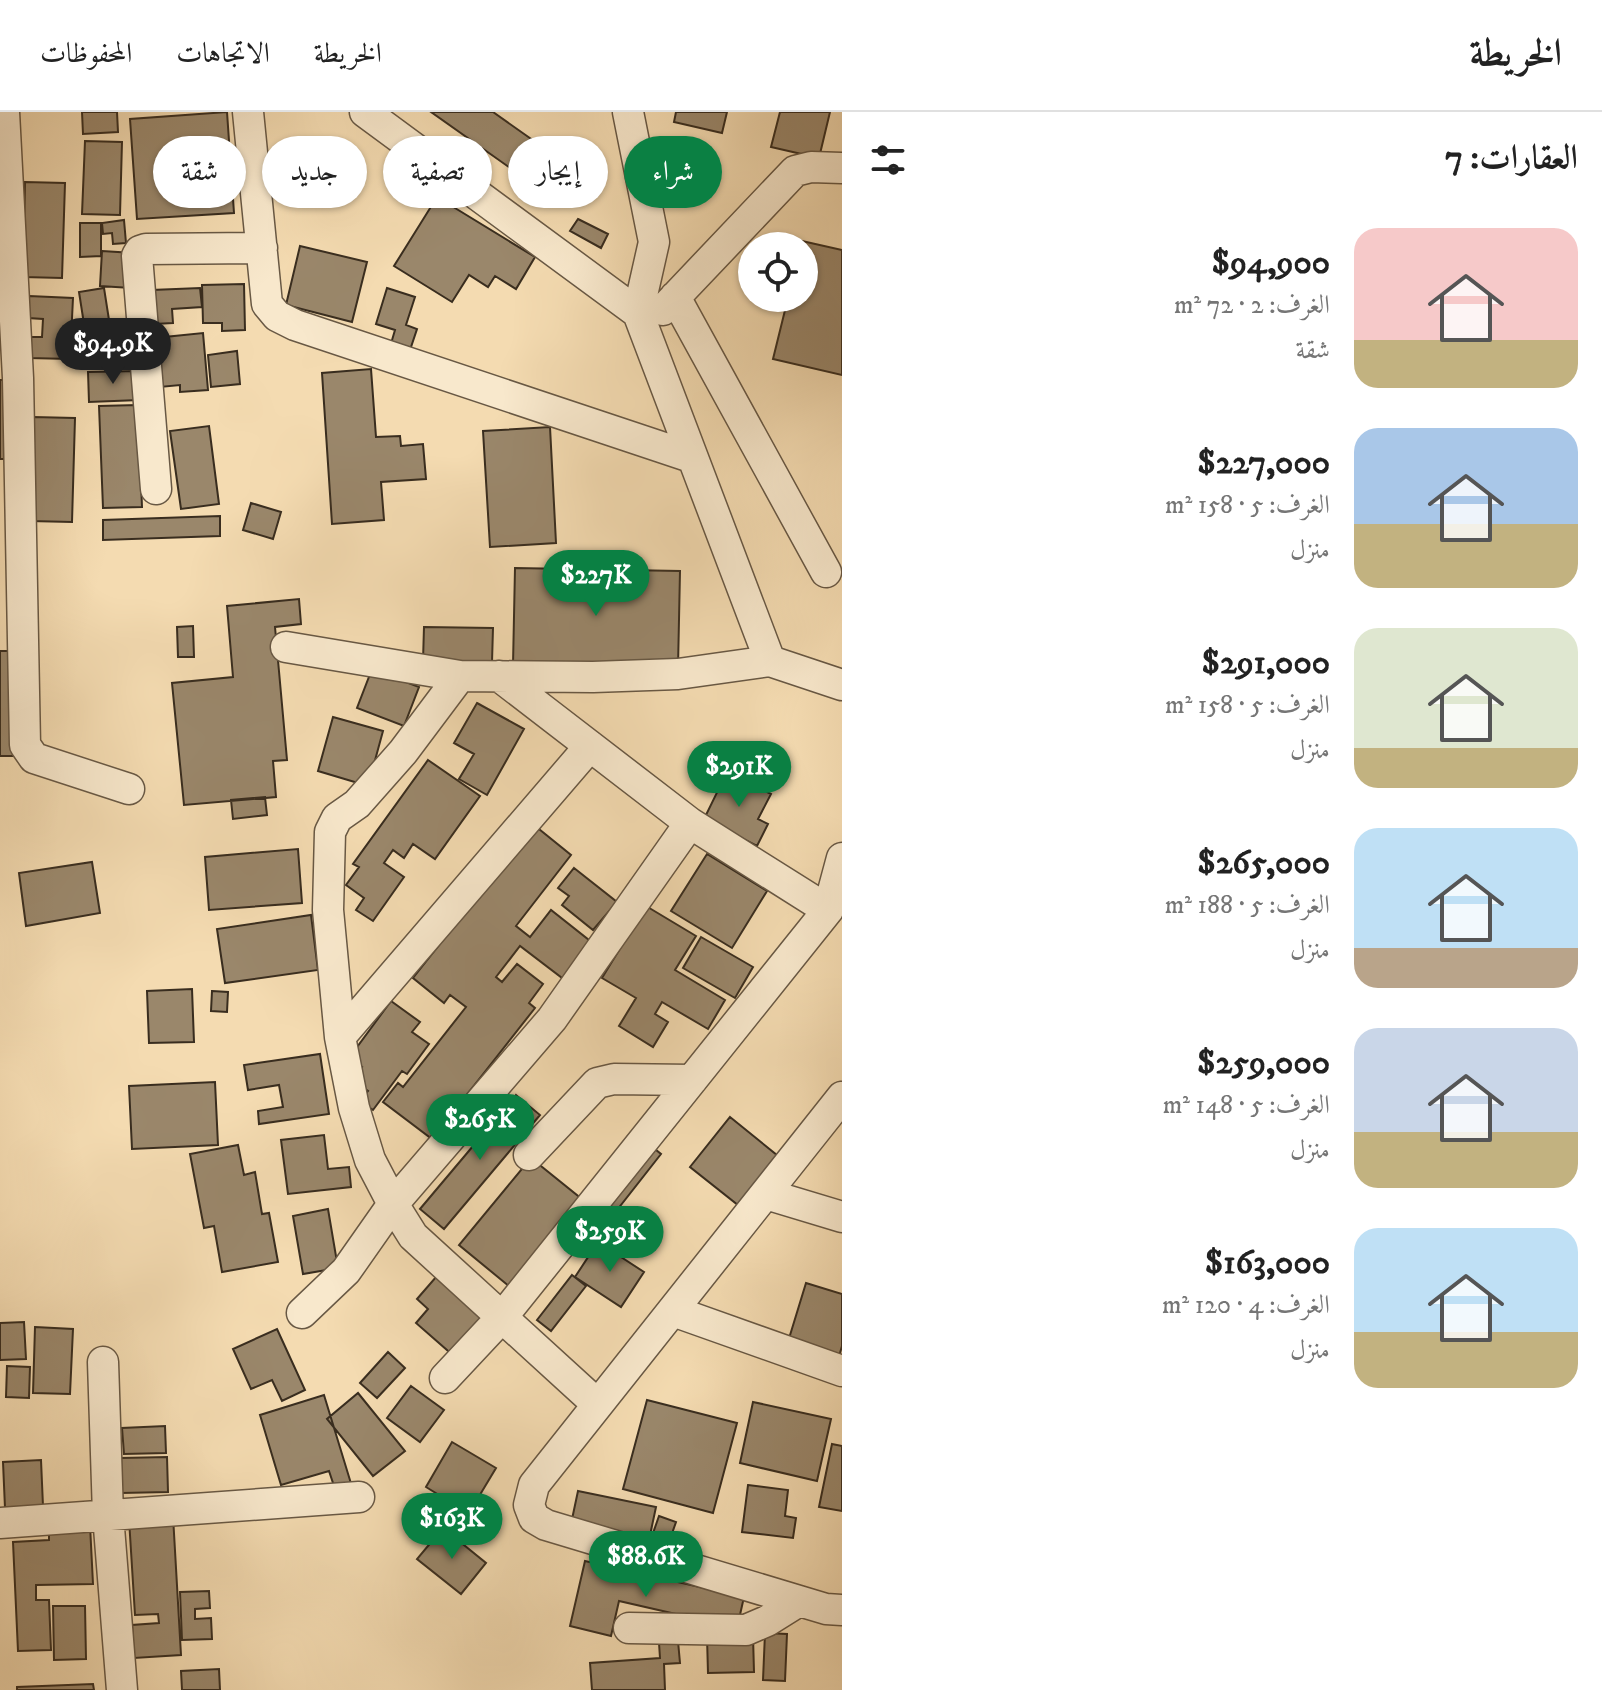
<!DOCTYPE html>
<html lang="ar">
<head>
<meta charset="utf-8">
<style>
  :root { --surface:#fff; --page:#f2f2f2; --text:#222; --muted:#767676; --line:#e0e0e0; --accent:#0b8043 }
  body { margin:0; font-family:"IM FELL DW Pica",Amiri,serif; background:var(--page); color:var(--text); direction:rtl; height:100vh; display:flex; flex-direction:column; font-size:30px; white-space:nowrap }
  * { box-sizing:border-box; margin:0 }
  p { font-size:26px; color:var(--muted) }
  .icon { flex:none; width:44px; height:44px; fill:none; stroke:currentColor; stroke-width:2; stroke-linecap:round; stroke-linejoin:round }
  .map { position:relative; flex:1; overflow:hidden; direction:ltr }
  .panel { display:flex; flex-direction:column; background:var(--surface); width:760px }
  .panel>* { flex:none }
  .hud { position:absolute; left:24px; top:24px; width:698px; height:72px; direction:rtl; display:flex; gap:16px }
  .fabs { position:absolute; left:738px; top:120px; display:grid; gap:16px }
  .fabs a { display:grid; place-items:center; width:80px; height:80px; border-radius:50%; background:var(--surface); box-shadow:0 2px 6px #0004; font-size:40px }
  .price { position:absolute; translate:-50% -68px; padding:0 18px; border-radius:28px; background:var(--accent); color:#fff; font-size:26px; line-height:52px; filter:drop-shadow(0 2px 4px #0008) }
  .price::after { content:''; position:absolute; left:50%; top:48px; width:24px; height:18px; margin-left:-12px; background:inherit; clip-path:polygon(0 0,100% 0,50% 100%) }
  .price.current { background:#222; color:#fff }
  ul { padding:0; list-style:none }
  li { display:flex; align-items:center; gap:24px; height:200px; padding:0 24px }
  li span { display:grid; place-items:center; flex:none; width:224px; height:160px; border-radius:24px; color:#555 }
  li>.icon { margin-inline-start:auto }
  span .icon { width:96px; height:96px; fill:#fffc; stroke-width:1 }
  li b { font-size:34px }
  h2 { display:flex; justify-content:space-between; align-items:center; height:96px; padding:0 24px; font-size:34px }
  .tag { padding:0 28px; border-radius:36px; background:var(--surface); box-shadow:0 2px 6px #0004; font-size:28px; line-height:72px }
  .tag.current { background:var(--accent); color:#fff }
  header { display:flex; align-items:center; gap:48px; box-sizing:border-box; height:112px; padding:0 40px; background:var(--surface); border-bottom:2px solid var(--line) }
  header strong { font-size:38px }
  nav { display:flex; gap:44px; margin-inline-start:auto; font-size:28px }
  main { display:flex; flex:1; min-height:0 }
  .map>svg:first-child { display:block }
  .building { fill:#9a876b; stroke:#392d1f; stroke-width:2 }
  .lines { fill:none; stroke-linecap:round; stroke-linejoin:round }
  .minor-casing { stroke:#685844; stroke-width:33 }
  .minor { stroke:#f8e8cc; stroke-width:30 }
</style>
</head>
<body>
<header>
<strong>الخريطة</strong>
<nav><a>الخريطة</a><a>الاتجاهات</a><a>المحفوظات</a></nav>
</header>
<main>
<section class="panel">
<h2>العقارات: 7<svg class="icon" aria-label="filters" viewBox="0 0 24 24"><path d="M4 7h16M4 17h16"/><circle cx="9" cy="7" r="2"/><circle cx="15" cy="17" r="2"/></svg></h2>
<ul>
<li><span style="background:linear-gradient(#f6c9c9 70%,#c2b280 0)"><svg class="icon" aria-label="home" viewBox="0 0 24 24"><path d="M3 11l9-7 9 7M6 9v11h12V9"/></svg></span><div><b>$94,900</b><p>الغرف: 2 · 72 m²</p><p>شقة</p></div></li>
<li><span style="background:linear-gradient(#a9c7e8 60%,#c2b280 0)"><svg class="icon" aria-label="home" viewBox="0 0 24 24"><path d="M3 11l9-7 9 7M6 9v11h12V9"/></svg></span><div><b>$227,000</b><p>الغرف: 5 · 158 m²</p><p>منزل</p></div></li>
<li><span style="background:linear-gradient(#dfe7d0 75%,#c2b280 0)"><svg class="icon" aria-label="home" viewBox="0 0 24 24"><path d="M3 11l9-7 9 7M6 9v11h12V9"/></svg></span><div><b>$291,000</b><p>الغرف: 5 · 158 m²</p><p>منزل</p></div></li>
<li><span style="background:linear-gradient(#bfe0f5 75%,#b9a48a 0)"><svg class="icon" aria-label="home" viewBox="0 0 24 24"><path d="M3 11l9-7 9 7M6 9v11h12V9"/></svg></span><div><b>$265,000</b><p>الغرف: 5 · 188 m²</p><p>منزل</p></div></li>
<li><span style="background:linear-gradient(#c9d6e8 65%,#c2b280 0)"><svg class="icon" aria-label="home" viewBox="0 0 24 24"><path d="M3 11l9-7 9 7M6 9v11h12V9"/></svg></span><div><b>$259,000</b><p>الغرف: 5 · 148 m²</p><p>منزل</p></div></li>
<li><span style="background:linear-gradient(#bfe0f5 65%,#c2b280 0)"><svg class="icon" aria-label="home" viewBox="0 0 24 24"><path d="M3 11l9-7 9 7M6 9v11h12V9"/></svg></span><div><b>$163,000</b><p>الغرف: 4 · 120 m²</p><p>منزل</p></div></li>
</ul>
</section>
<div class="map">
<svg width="842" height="1578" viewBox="0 0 842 1578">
  <rect width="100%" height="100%" fill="#f4dbb1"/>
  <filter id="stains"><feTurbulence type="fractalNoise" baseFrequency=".0025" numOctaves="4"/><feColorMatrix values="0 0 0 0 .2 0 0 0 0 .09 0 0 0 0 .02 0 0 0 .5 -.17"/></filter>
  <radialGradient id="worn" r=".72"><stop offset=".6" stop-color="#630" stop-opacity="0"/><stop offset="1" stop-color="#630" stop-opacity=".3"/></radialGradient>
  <path class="building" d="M82,0H117L118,20L83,22Z
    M227,0L234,101L137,107L130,7Z
    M431,0H493L551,41L530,70Z
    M676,0H727L722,21L674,10Z
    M780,0H830L819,46L771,35Z
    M85,29L122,30L120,103L82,102Z
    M25,70L65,71L62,166L23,165Z
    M437,85L535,145L516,177L495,164L488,175L469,163L452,190L394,154Z
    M578,107L608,122L601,136L570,119Z
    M124,108L126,131L113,132L112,121L103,122L102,111Z
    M80,111H101V144L80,145Z
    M802,129L842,138V263L773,247L788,186H804Z
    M300,134L367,150L352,210L286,193Z
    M102,139L133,141L131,176L100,174Z
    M244,172L245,218L222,219V211H203L202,173Z
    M104,176L109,208L84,212L79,180Z
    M200,176L202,195L172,197L173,211L154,212L152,178Z
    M387,176L415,185L406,213L417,217L409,241L390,235L395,218L376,212Z
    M29,184L73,186L70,247L29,246L30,225H42L43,207L28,206Z
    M131,219L132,247L87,249L86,221Z
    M203,221L208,278L180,280V273L160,275L155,226Z
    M237,239L240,272L211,275L208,243Z
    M371,257L376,325L400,324L401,334L423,332L426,367L381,370L384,408L332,412L322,261Z
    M138,259L139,288L89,290L88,260Z
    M0,268H13L12,347H0Z
    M138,293L142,395L103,396L99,294Z
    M33,305L75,306L72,410L30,409Z
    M209,314L219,392L181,397L170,319Z
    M550,315L556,431L490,435L483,319Z
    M251,391L281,400L273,427L243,418Z
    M220,404V424L103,428V408Z
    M515,456L680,459L678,556L513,553Z
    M299,487L301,512L275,515L287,648L273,649L276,685L184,693L172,571L233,565L227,494Z
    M193,514L194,545H178L177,515Z
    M424,515L493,516L492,550L423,549Z
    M0,539H21L23,644H0Z
    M372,557L419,575L404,614L357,596Z
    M477,591L524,617L487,683L459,667L474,642L454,631Z
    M333,605L383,619L368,674L318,659Z
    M428,648L480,684L435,747L413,732L404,746L393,738L384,751L404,765L373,809L356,798L364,786L346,773L359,755L353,752Z
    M727,660L771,682L758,707L768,712L757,734L704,707Z
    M265,685L267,703L233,707L231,688Z
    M534,713L571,743L516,814L530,825L551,798L599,836L570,872L520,834L496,865L502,870L517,852L543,872L529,891L535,896L432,1027L383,990L398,971L403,975L466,895L450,883L444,891L413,866Z
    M298,737L302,791L209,798L205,745Z
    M707,742L767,779L732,836L671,799Z
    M92,750L100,801L26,814L19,761Z
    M574,756L617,790L593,818L562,793L569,784L558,776Z
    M646,794L696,824L675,858L725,888L708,917L662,890L655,902L668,910L653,935L619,914L636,886L602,866Z
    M311,803L318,858L225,871L217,817Z
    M701,825L753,855L735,886L683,856Z
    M192,877L194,930L149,931L147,879Z
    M212,879L228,880L227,900L211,899Z
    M391,889L420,910L412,920L429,932L407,962L402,959L373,998L360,989L368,979L353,968L362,955L349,946Z
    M320,942L329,1002L259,1012L258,999L283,995L279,973L248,978L244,953Z
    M215,970L218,1033L132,1037L129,974Z
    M516,983L540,1003L444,1117L420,1097Z
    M730,1005L783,1048L743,1097L690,1055Z
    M324,1023L328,1057L349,1055L351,1075L288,1082L281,1028Z
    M645,1029L661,1042L606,1112L589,1098Z
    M238,1033L244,1063L255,1060L262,1102L269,1101L278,1150L222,1160L214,1114L204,1116L190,1042Z
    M531,1046L583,1088L510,1175L459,1133Z
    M328,1097L338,1156L303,1162L293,1104Z
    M598,1130L644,1160L621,1195L575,1165Z
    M443,1157L493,1201L455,1245L416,1211L428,1197L417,1187Z
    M572,1163L586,1174L551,1219L537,1208Z
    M806,1171L842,1182V1234L838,1248L787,1233Z
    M24,1210L26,1247L0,1248V1211Z
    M35,1215L73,1217L70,1282L33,1281Z
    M277,1217L305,1278L282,1289L272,1268L251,1277L233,1237Z
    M388,1240L405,1256L377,1286L360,1271Z
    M7,1254L30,1255L29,1286L6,1285Z
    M411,1274L444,1298L420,1330L387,1306Z
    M358,1281L405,1339L373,1364L327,1307Z
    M324,1283L353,1378L337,1383L329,1359L281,1373L260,1303Z
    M647,1288L737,1311L713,1401L623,1377Z
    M753,1290L831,1307L817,1369L740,1351Z
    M165,1314L166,1341L124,1342L122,1316Z
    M452,1330L496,1356L463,1411L440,1398L447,1388L426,1375Z
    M832,1332L842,1334V1399L819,1395Z
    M167,1345L168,1380L121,1381V1346Z
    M41,1348L43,1394L5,1396L3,1350Z
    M748,1373L788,1378L785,1404L796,1406L793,1426L742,1420Z
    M578,1379L656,1395L649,1428L571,1412Z
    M173,1404L181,1543L134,1546L132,1513L159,1511L158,1502L135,1503L129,1407Z
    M659,1404L676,1410L668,1433L651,1427Z
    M90,1413L93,1472L36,1473V1488H49L51,1538L18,1539L13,1430L49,1428V1414Z
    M443,1416L486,1451L461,1482L417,1447Z
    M585,1449L744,1485L737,1516L619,1489L611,1524L570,1514Z
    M209,1479L210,1496L195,1497V1507L211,1506L212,1527L182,1528L180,1480Z
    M53,1494H85L86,1547L54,1548Z
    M765,1521L787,1522L785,1569L763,1568Z
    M753,1524L754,1560L708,1561L707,1525Z
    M678,1529L680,1551L664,1552L665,1578H592L590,1551L660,1546L659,1531Z
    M219,1557L220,1578H182L181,1559Z
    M93,1572L94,1578H17V1575Z"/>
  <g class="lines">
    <g class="minor-casing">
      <path id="minor" d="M4,0L18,266L25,633L34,646L129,677
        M248,0L267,192L277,204L295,213L691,345
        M365,0L638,201L770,549L842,573
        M628,0L654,130L638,201
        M675,185L826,460
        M663,198L795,59L811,55L842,56
        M156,377L137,144L140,139L146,137L262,136
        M286,535L460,564L593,565L678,562L770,549
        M460,564L403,640L357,692L337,706L330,720L328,798L340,925L354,996L370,1048L393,1092L413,1124L597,1292
        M499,564L690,711L828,798
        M340,925L590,634
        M842,985L534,1373L529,1393L534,1406L546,1413L826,1497L842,1498
        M529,1043L597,971L614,967L692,968
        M766,1082L842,1105
        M673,1199L842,1259
        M302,1201L346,1159L393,1092L552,907L690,711
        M103,1250L108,1403L122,1578
        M445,1266L503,1204L828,798L842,746
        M0,1411L359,1385
        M629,1516L746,1518L767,1509L799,1489"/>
    </g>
    <use href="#minor" class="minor"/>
  </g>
  <rect width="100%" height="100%" filter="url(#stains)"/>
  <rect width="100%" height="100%" fill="url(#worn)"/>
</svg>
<div class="fabs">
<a><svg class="icon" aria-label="locate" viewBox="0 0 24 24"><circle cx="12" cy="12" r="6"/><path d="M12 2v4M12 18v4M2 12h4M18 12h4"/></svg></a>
</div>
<b class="price current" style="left:113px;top:274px">$94.9K</b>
<b class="price" style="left:596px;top:506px">$227K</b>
<b class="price" style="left:739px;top:697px">$291K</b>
<b class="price" style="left:480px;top:1050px">$265K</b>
<b class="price" style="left:610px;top:1162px">$259K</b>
<b class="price" style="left:452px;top:1449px">$163K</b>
<b class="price" style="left:646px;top:1487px">$88.6K</b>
<div class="hud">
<a class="tag current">شراء</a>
<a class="tag">إيجار</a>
<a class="tag">تصفية</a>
<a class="tag">جديد</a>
<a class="tag">شقة</a>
</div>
</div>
</main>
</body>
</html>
